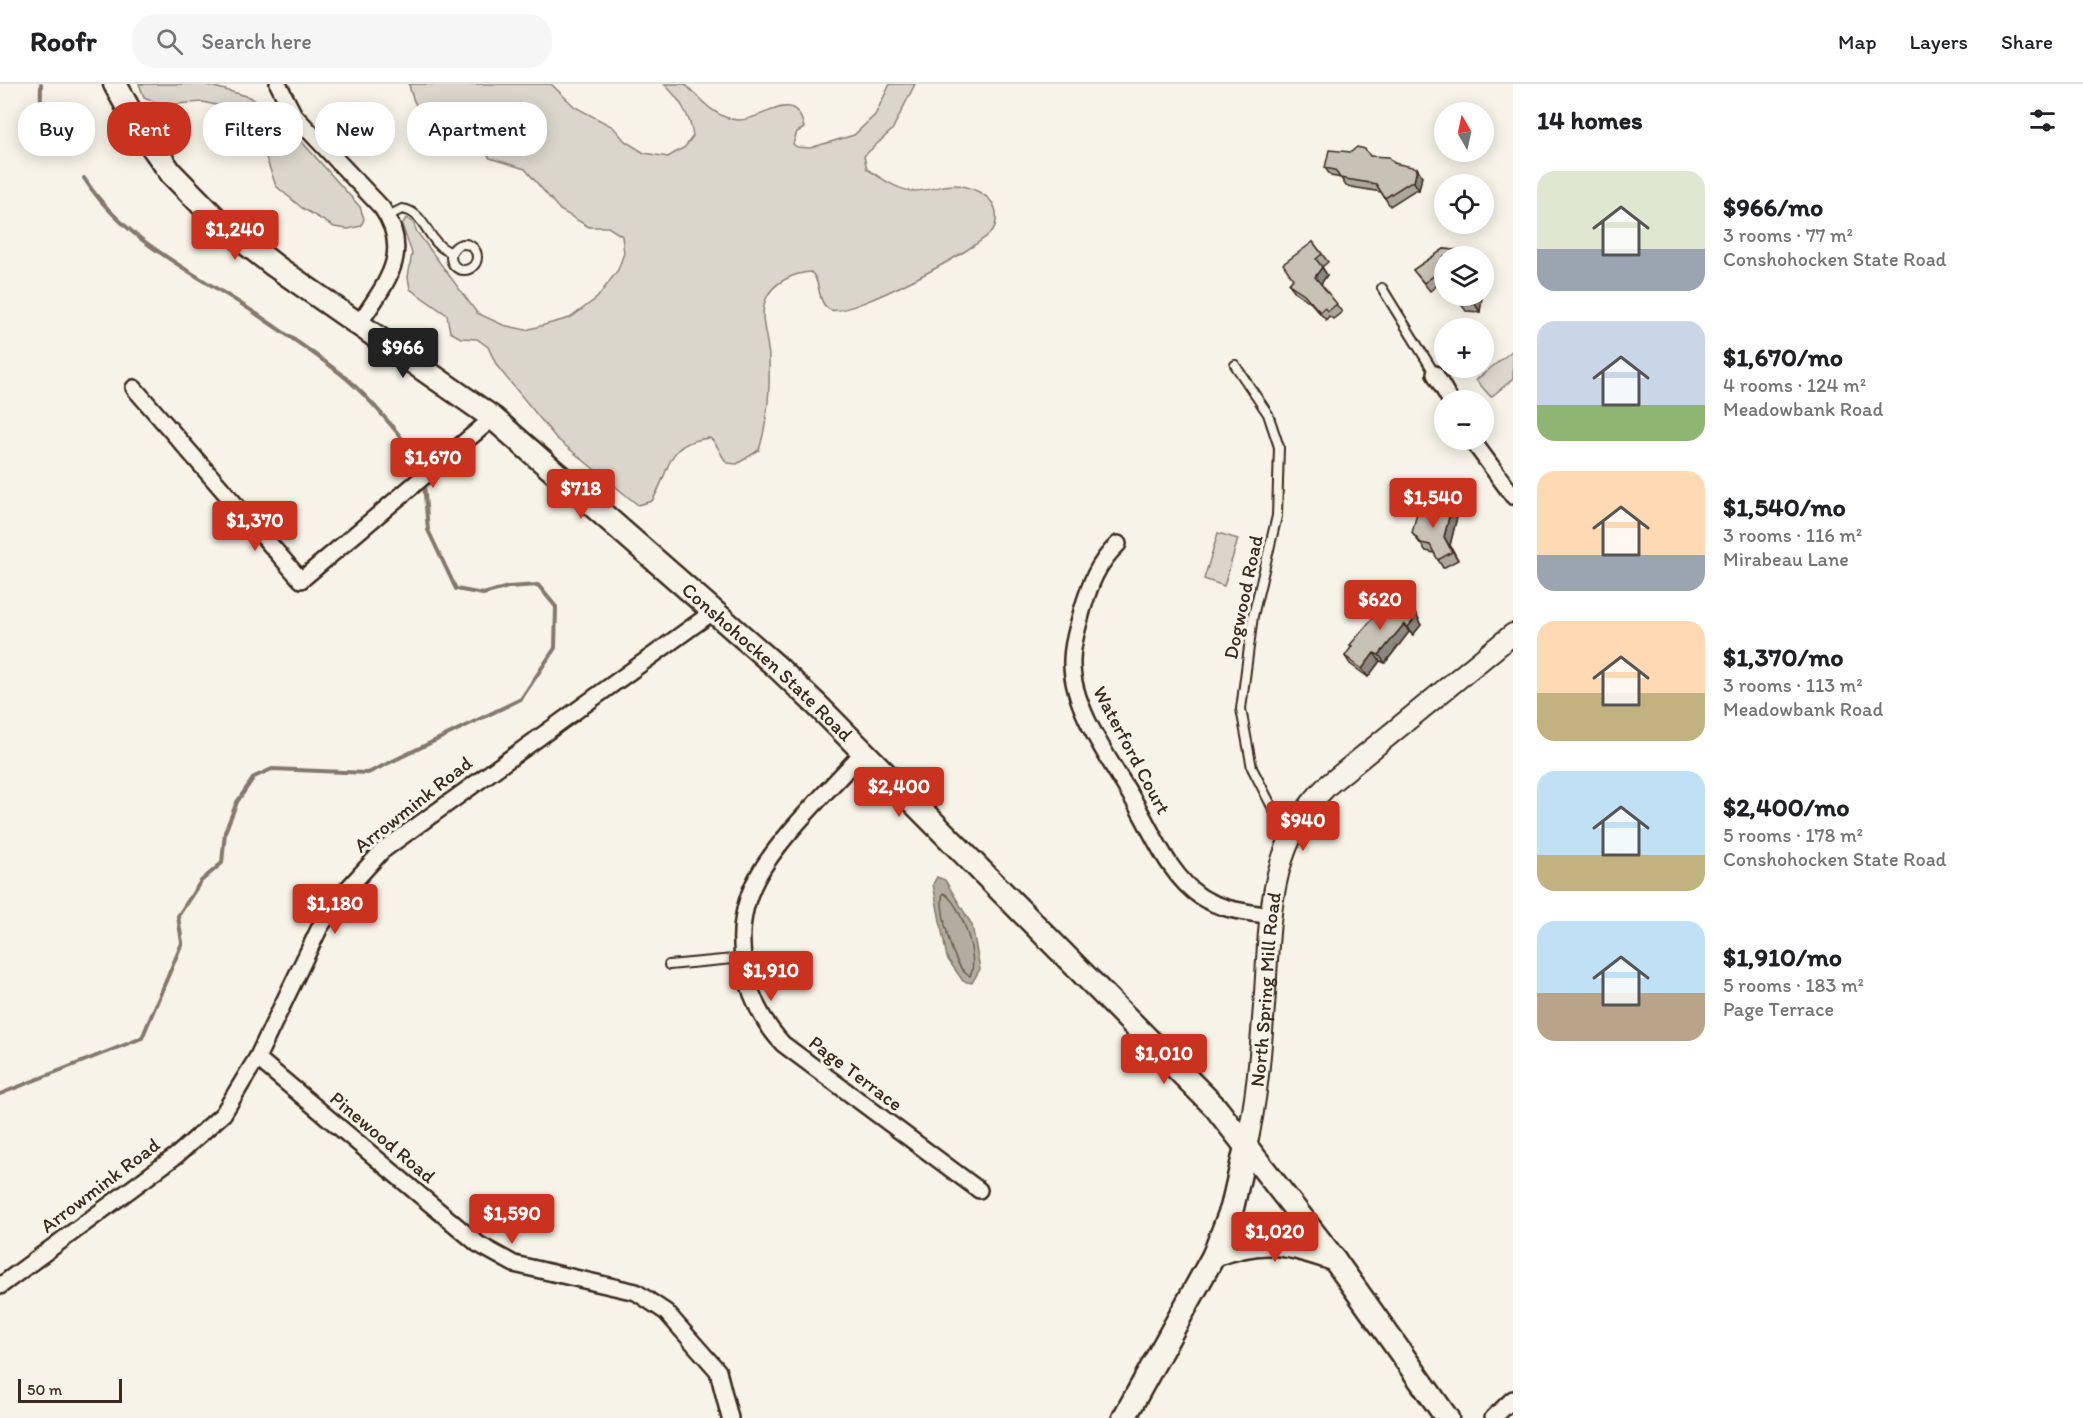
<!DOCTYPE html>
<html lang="en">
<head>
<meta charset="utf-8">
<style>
  :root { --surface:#fff; --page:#f6f6f6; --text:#202124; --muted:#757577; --line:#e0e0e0; --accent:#c8321e }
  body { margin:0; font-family:Itim,sans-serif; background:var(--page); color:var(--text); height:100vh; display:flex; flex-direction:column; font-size:22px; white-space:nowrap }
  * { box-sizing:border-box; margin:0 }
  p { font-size:20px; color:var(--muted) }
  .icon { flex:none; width:33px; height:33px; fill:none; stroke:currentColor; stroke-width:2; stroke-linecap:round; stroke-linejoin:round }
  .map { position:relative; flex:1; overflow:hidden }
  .sheet { display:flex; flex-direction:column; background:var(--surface); width:570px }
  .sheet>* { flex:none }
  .top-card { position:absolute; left:18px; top:18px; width:570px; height:54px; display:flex; gap:12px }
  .needle { width:39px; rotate:351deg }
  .tools { position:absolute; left:1434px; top:18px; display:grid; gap:12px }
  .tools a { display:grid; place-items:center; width:60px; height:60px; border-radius:50%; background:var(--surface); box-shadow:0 3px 15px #0003; font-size:30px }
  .scale { position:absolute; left:18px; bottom:15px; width:104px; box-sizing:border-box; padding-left:6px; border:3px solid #3b2a1e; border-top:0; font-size:16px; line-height:21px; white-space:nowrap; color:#3b2a1e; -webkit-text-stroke:4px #f7f3e8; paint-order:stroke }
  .price { position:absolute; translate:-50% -51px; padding:0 14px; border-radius:6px; background:var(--accent); color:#fff; font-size:20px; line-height:39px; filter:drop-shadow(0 2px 3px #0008) }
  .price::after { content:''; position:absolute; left:50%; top:36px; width:18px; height:14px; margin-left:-9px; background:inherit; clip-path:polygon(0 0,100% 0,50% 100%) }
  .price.active { background:#222; color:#fff }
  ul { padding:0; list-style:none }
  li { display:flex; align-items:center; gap:18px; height:150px; padding:0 24px }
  li span { display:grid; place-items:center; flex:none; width:168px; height:120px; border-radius:18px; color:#555 }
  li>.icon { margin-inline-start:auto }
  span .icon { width:72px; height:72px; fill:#fffc; stroke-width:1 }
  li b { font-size:26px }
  h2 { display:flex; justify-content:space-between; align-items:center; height:72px; padding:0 24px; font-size:26px }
  .pill { padding:0 21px; border-radius:24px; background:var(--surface); box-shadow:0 3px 15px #0003; font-size:21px; line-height:54px }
  .pill.active { background:var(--accent); color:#fff }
  header { display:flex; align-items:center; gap:36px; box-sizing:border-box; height:84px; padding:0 30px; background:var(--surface); border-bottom:2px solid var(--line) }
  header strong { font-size:28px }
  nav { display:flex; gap:33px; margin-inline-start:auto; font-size:21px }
  .search { width:420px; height:54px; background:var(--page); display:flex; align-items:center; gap:15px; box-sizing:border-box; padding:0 21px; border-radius:24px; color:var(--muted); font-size:22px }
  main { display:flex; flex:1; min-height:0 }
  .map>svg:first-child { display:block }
  .green { fill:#dbd6cb; stroke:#8b8074; stroke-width:1.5 }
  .water { fill:#b4aca0; stroke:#84786c; stroke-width:1.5 }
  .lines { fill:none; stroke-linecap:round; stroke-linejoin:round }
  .shore { stroke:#6b5e52; stroke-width:1.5 }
  .stream { stroke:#84786c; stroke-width:4 }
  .service-casing { stroke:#3b2a1e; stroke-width:12 }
  .minor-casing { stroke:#3b2a1e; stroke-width:20 }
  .tertiary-casing { stroke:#3b2a1e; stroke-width:24 }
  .secondary-casing { stroke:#3b2a1e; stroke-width:27 }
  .service { stroke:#f7f3e8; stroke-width:8 }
  .minor { stroke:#f7f3e8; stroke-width:15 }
  .tertiary { stroke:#f7f3e8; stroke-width:20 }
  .secondary { stroke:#f7f3e8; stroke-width:22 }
  .wall { fill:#aca69d; stroke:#3b2a1e; stroke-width:1.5 }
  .shaded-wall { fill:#8c877f; stroke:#3b2a1e; stroke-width:1.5 }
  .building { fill:#c8c1b6; stroke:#3b2a1e; stroke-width:1.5 }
  .labels { text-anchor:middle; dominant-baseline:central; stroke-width:6; stroke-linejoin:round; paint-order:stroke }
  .street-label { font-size:20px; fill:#3b2a1e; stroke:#f7f3e8 }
</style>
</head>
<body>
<header>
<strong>Roofr</strong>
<div class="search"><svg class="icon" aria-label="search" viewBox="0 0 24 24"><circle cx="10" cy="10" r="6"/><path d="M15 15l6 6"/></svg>Search here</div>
<nav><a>Map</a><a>Layers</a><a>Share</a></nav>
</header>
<main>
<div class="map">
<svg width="1513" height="1334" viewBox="0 0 1513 1334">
  <rect width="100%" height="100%" fill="#f7f3e8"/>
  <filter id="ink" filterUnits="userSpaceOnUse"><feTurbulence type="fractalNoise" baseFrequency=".0167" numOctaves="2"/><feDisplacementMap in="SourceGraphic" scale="12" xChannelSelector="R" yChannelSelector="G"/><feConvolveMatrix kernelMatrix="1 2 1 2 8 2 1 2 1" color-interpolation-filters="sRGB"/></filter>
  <g filter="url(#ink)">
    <path class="green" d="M139,0H204L250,13L286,40L360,123L364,135L361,142L348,145L334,143L302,124L276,102L263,65L244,37L220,22L203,18L162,21L144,13Z
      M409,0H551L575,23L613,43L625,57L644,69L668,73L685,63L693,52C690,31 680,15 664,0H685C700,15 715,34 737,36C763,38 795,0 804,44L797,48L793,60L797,63L810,64L854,51L875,31L890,0H915L892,46L864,72L867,85C880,93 897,106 912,107C941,107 948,93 979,108C986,112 992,116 995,124C997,130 997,140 993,146C979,165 850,233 831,226C816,221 822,197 811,188C794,189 773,198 766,215C758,233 769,257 769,275C770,305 768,337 759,366L737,380L727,379C720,371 719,361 710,354C664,358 672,385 652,417L638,421L556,354L497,282L488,263L477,255L461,254L450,248L447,231L410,205L408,193L412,169L402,141L406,134L413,138L417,148L477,229L503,241L526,246L570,234L597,214L618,186L624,169L622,152L608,143H589L560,126L525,85L490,74L474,54L455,50L444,52C425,39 413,23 409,0Z
      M1513,266V295L1491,313L1476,296Z
      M1218,449L1238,455L1224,502L1204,495Z"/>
    <path class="water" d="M937,793L945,796L972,841L980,885L972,899L963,897L947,874L933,800Z"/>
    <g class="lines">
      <path class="shore" d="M943,809C960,816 980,876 970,892C953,887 938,823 943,809Z"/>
      <path class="stream" d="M41,0C40,34 41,40 71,58L74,67
        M84,94C125,159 197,189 258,231C288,252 320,272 347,295C376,320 400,352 423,381V386
        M0,1010L142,954L182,859L178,832L201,797L222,779L225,748L237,718L254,693L272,685L368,689L521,615L555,564L556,523L538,501L508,503L483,510L456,505L428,446L424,399"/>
      <g class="service-casing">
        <path id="service" d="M388,132L402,125C427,128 427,161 451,168
          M451 173a13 13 0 1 1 26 0a13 13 0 1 1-26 0Z
          M1382,204L1435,290
          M1235,281L1268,330L1279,363L1277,432L1253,532L1241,625L1252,684L1287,752
          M669,881L744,874"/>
      </g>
      <g class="minor-casing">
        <path id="minor" d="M278,0L294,31L382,124C414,170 384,201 359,240
          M1435,290L1450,316
          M134,304L301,496L493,334
          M1472,356L1513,412
          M1118,460C1097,480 1090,500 1082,527C1078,543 1072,559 1072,576C1070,625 1115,682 1138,724C1155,754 1171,793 1201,813C1222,826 1246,828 1271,832
          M863,668C831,704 779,753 757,794C728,848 743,917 783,960L979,1106
          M257,974L478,1160L514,1180L636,1208L666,1228L718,1287L730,1334
          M0,1202L177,1071L223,1030L257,974L320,843L340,813L382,767L714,527
          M1493,1334L1513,1315"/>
      </g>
      <g class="tertiary-casing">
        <g id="tertiary">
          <path id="s1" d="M1246,1063C1258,1012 1261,961 1265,909C1270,833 1269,757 1328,701L1513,550"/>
        </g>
      </g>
      <g class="secondary-casing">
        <g id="secondary">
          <path id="s2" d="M115,0L139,44L171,89L221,140L275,182L493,334L776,582L817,621L1216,1024L1334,1175L1447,1334"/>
          <path d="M1214,1171C1266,1152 1283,1159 1334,1175"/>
          <path d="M1124,1334L1214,1171L1232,1124L1246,1063"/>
        </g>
      </g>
      <use href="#service" class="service"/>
      <use href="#minor" class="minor"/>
      <use href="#tertiary" class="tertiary"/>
      <use href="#secondary" class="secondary"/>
    </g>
    <path class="wall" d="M1370,72L1394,79L1422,92L1419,106H1415L1390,122L1381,108L1346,102L1341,94L1331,92L1325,84Z
      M1313,158L1328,178L1322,183L1327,191L1321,200L1342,228L1333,235L1329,232L1326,236L1310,218L1295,208L1289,200L1293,195Z
      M1444,165L1464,167L1468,172H1444V196L1430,207L1413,186Z
      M1484,181L1489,189L1488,198L1484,202Z
      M1482,212L1480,228L1466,227L1460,219Z
      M1457,433L1450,461L1458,476L1443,484L1434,469L1426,467L1412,449Z
      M1419,535L1418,536L1421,541L1413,551L1409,548L1385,579L1380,577L1368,593L1350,580L1345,572L1352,563L1350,561Z"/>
    <path class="shaded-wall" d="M1417,84L1422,92L1419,106L1414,98Z
      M1484,181L1489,189L1488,198L1484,192Z
      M1322,183L1327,191L1320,201L1315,193Z
      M1476,212H1482L1480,228L1475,220Z
      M1451,425L1457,433L1450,461L1458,476L1444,453Z
      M1414,527L1419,535L1418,536L1421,541L1413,551L1408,543L1412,529Z
      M1404,540L1409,548L1385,579L1379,571Z
      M1374,569L1380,577L1368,593L1362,585Z"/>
    <path class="building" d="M1357,63L1365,65L1370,72L1389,73L1394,79L1417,84L1414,98H1410L1385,114L1376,100L1340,94L1335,86L1325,84L1329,66L1351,68Z
      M1313,158L1322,170L1316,175L1322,183L1315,193L1337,220L1328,227L1324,224L1320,228L1304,210L1289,200L1293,195L1283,180Z
      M1444,165L1464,167V172H1444V187L1443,185L1424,199L1413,186Z
      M1461,212H1476L1475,220L1460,219Z
      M1428,420L1451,425L1444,453L1452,468L1438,476L1430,461L1421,459L1412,449L1418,425Z
      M1393,510L1414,527L1412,529L1416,533L1408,543L1404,540L1379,571L1374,569L1362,585L1345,572L1352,562L1350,561Z"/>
  </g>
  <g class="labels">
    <g class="street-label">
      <text transform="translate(1243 513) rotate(-78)">Dogwood Road</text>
      <text stroke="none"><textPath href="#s2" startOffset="878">Conshohocken State Road</textPath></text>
      <text transform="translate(1132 666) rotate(62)">Waterford Court</text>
      <text transform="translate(413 720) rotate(-38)">Arrowmink Road</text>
      <text stroke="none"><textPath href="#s1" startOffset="159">North Spring Mill Road</textPath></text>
      <text transform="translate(856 989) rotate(37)">Page Terrace</text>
      <text transform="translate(383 1053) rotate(40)">Pinewood Road</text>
      <text transform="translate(100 1101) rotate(-37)">Arrowmink Road</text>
    </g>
  </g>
</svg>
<div class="tools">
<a><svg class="needle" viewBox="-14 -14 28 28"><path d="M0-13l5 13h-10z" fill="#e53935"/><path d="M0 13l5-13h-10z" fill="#757577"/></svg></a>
<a><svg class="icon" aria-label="locate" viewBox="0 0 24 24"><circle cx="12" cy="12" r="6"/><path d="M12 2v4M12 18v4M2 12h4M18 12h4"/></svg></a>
<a><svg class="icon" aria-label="layers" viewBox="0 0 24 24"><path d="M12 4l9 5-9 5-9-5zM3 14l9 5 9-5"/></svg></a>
<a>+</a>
<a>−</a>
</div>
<div class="scale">50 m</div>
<b class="price" style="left:235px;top:177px">$1,240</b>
<b class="price active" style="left:403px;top:295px">$966</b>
<b class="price" style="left:433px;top:405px">$1,670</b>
<b class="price" style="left:581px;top:436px">$718</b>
<b class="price" style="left:1433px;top:445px">$1,540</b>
<b class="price" style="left:255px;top:468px">$1,370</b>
<b class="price" style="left:1380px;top:547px">$620</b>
<b class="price" style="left:899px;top:734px">$2,400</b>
<b class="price" style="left:1303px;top:768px">$940</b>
<b class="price" style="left:335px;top:851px">$1,180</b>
<b class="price" style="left:771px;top:918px">$1,910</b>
<b class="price" style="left:1164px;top:1001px">$1,010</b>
<b class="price" style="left:512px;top:1161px">$1,590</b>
<b class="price" style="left:1275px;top:1179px">$1,020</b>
<div class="top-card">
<a class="pill">Buy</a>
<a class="pill active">Rent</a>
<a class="pill">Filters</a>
<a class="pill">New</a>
<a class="pill">Apartment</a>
</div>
</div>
<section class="sheet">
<h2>14 homes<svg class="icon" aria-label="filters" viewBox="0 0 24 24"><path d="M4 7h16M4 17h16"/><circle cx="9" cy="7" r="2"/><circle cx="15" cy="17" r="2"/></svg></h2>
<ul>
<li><span style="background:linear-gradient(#dfe7d0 65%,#9aa5b1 0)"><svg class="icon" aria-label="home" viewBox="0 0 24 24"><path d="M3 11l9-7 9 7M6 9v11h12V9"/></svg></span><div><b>$966/mo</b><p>3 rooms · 77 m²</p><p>Conshohocken State Road</p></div></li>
<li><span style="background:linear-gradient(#c9d6e8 70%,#8fb573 0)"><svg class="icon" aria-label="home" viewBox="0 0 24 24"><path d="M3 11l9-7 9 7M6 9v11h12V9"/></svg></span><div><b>$1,670/mo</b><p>4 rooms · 124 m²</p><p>Meadowbank Road</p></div></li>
<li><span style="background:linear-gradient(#ffd9b3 70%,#9aa5b1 0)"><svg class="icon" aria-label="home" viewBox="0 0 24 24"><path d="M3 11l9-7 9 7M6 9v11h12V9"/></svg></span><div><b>$1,540/mo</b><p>3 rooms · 116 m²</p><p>Mirabeau Lane</p></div></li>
<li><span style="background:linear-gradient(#ffd9b3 60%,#c2b280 0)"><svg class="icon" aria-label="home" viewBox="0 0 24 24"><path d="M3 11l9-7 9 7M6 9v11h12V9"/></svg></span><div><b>$1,370/mo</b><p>3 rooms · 113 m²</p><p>Meadowbank Road</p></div></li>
<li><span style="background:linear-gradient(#bfe0f5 70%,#c2b280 0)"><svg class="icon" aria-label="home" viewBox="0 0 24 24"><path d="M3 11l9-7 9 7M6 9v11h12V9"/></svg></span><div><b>$2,400/mo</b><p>5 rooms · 178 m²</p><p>Conshohocken State Road</p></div></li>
<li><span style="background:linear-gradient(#bfe0f5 60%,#b9a48a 0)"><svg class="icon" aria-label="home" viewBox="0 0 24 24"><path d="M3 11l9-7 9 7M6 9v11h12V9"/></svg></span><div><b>$1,910/mo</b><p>5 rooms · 183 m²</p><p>Page Terrace</p></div></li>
</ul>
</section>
</main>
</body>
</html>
